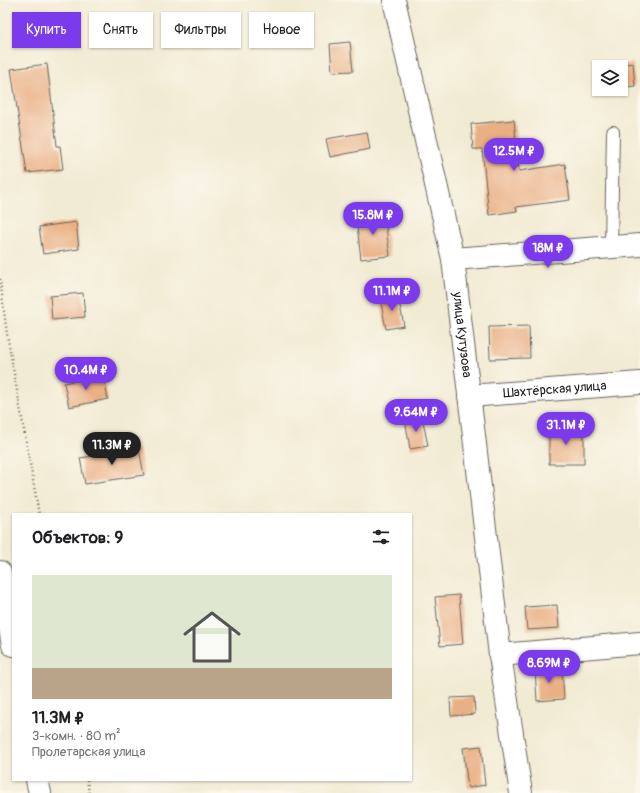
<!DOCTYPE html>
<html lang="ru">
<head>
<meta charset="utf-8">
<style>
  :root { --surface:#fff; --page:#f6f6f6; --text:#202124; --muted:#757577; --accent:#7c3aed }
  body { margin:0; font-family:Pangolin,sans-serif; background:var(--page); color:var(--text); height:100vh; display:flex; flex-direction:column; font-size:15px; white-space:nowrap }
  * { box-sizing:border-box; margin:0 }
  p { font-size:13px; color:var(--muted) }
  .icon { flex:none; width:22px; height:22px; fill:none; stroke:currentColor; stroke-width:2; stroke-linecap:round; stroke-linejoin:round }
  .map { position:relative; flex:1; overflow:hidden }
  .drawer { position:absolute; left:12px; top:513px; width:400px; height:268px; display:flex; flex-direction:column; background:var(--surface); border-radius:0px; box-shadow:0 1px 3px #0004 }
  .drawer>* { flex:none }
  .guide { position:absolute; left:12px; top:12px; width:400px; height:36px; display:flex; gap:8px }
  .fabs { position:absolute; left:592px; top:60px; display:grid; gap:8px }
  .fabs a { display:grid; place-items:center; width:36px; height:36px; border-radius:0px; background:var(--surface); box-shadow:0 1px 3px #0004; font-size:20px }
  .price { position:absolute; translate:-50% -34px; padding:0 9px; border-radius:14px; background:var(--accent); color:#fff; font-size:13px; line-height:26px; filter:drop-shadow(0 1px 2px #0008) }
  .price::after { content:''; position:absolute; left:50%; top:24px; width:12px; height:9px; margin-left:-6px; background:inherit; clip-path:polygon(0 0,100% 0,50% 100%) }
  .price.current { background:#222; color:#fff }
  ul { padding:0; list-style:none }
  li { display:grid; align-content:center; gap:8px; height:212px; padding:0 20px }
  li span { display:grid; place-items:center; height:124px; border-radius:0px; color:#555 }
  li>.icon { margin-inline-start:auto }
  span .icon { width:72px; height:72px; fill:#fffc; stroke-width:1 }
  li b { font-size:17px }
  h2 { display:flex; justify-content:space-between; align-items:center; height:48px; padding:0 20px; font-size:17px }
  .chip { padding:0 14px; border-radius:0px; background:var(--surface); box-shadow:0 1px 3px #0004; font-size:14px; line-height:36px }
  .chip.current { background:var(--accent); color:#fff }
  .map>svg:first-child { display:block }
  .building { fill:#eaaf83 }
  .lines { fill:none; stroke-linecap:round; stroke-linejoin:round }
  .lane-casing { stroke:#67645c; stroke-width:14 }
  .street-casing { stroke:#67645c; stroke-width:24 }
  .path { stroke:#67645c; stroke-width:2.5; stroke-dasharray:1 3; stroke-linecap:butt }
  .lane { stroke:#fff; stroke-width:12 }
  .street { stroke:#fff; stroke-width:22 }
  .labels { text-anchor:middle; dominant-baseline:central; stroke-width:3; stroke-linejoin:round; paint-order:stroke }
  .street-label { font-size:13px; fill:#1c1c1c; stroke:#fbf7ec }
</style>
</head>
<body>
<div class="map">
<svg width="640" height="793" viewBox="0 0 640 793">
  <rect width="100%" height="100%" fill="#fbf7ec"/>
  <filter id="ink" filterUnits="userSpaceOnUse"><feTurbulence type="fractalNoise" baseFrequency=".025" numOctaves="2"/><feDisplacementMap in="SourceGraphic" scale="8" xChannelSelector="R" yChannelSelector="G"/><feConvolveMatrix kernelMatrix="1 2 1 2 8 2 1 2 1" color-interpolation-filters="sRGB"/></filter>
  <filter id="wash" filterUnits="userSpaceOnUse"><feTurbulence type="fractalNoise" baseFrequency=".012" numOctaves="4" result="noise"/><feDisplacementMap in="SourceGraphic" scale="16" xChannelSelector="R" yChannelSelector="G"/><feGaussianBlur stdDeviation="0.9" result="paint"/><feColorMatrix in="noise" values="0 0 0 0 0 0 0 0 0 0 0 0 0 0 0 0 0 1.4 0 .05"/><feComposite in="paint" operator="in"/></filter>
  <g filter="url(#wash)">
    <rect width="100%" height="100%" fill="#f2ebd4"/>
    <g id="blocks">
      <path class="building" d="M350,42L353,71L332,72L330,44Z
        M633,63L635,86L621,88V67H602Z
        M47,64L57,146H60L63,169L27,173L11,69Z
        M514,120L519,171L565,164L570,200L516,207L517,211L489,215L482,149H473L471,124Z
        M367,132L370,149L330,157L326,139Z
        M384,213L390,256L361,259L356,217Z
        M76,222L79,249L43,254L39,227Z
        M83,293L85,317L52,320L50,296Z
        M398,295L404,326L386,329L380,298Z
        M529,326L530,358L490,359L489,327Z
        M103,374L108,399L69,407L64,383Z
        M422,416L428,446L410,449L405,419Z
        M549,428H584V464H549Z
        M139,449L144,475L85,484L80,458Z
        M459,595L463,644L440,646L435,597Z
        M557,605L559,628L527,630L525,607Z
        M562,668L564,699L537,701L535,669Z
        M474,697L475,714L451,716L450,698Z
        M481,746L485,785L468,788L463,748Z"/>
    </g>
  </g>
  <g filter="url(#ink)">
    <use href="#blocks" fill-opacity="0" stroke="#67645c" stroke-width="1"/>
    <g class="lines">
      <g class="lane-casing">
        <path id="lane" d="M611,247L613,132"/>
      </g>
      <g class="street-casing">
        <g id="street">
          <path id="s1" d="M394,0L453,259L500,655L521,793"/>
          <path d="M453,259L640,245"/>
          <path id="s2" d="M469,396L640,383"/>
          <path d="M0,572L13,645"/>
          <path d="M500,655L640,643"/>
          <path d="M37,780L40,793"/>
        </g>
      </g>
      <path class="path" d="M0,279L7,334L39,514
        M87,780L89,793"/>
      <use href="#lane" class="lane"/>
      <use href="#street" class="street"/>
    </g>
  </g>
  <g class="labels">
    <g class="street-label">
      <text stroke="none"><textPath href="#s1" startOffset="342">улица Кутузова</textPath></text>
      <text stroke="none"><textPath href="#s2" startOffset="86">Шахтёрская улица</textPath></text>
    </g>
  </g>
</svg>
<div class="fabs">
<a><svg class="icon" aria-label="layers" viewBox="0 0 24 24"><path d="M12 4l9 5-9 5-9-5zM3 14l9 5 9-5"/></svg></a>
</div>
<b class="price" style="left:514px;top:172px">12.5M ₽</b>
<b class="price" style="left:373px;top:236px">15.8M ₽</b>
<b class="price" style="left:548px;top:269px">18M ₽</b>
<b class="price" style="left:392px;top:312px">11.1M ₽</b>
<b class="price" style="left:86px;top:391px">10.4M ₽</b>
<b class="price" style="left:416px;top:433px">9.64M ₽</b>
<b class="price" style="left:566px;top:446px">31.1M ₽</b>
<b class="price current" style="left:112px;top:466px">11.3M ₽</b>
<b class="price" style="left:549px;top:684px">8.69M ₽</b>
<div class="guide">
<a class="chip current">Купить</a>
<a class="chip">Снять</a>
<a class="chip">Фильтры</a>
<a class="chip">Новое</a>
</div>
<section class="drawer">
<h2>Объектов: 9<svg class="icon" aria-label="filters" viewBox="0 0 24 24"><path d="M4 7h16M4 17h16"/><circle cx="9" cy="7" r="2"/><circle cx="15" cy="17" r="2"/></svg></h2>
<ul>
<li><span style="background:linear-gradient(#dfe7d0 75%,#b9a48a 0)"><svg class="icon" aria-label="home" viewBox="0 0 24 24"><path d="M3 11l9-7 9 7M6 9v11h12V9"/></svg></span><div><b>11.3M ₽</b><p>3-комн. · 80 m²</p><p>Пролетарская улица</p></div></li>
</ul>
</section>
</div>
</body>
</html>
